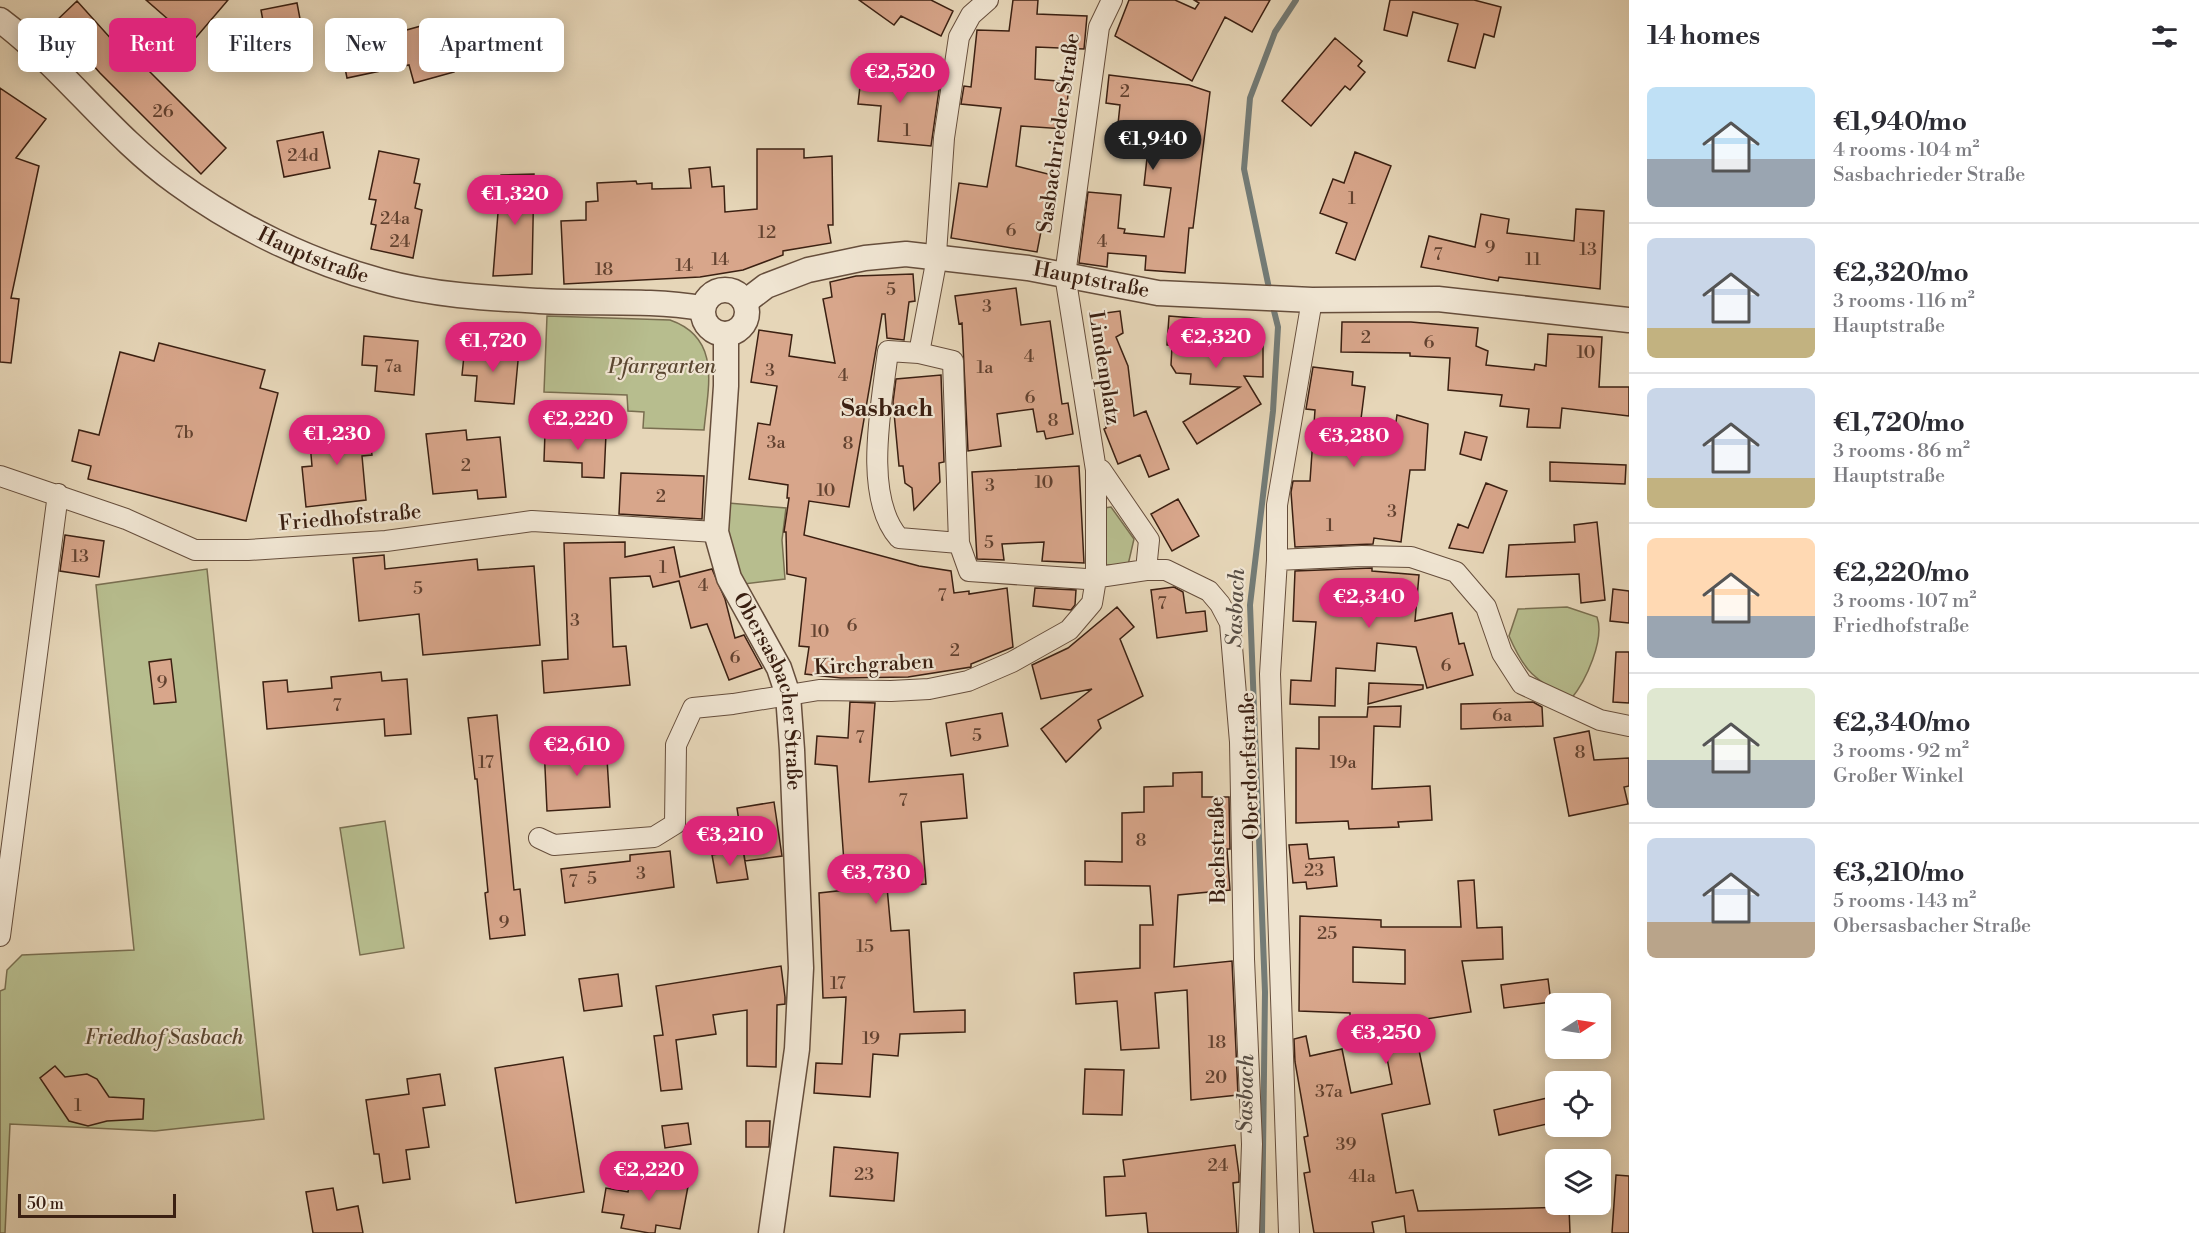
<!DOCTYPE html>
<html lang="en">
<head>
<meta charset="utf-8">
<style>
  :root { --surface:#fff; --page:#f2f2f3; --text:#2b2b33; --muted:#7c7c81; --line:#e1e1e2; --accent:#db2777 }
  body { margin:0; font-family:"Libre Bodoni",serif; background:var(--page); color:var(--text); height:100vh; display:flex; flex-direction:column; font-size:22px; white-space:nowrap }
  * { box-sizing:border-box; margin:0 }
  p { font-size:20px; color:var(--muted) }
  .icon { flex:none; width:33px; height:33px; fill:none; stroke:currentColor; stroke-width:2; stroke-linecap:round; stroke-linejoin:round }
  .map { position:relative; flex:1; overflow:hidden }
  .side { display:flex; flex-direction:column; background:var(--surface); width:570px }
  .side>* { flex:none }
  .hud { position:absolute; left:18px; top:18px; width:570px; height:54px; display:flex; gap:12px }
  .needle { width:39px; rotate:78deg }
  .fabs { position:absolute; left:1545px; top:993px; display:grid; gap:12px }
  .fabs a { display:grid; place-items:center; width:66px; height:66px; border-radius:9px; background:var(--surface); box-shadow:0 3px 15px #0003; font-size:30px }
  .scale { position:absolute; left:18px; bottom:15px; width:158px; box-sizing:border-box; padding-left:6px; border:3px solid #3b2012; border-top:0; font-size:16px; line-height:21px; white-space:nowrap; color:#3b2012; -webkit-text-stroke:4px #efe4d1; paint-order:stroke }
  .price { position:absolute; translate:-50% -51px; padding:0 14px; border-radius:21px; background:var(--accent); color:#fff; font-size:20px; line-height:39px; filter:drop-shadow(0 2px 3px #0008) }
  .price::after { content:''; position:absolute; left:50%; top:36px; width:18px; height:14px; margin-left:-9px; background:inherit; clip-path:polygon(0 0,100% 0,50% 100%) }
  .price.selected { background:#222; color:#fff }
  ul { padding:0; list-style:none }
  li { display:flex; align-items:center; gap:18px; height:150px; padding:0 18px }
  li+li { border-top:2px solid var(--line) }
  li span { display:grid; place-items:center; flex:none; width:168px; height:120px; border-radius:9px; color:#555 }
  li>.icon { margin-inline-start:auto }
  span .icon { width:72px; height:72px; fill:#fffc; stroke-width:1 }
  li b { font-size:26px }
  h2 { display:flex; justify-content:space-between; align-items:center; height:72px; padding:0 18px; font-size:26px }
  .pill { padding:0 21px; border-radius:9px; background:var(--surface); box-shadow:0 3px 15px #0003; font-size:21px; line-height:54px }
  .pill.selected { background:var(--accent); color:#fff }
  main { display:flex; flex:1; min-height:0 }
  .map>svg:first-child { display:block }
  .green { fill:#b7bd8e; stroke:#796e50; stroke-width:1.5 }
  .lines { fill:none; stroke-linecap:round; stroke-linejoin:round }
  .stream { stroke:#737b76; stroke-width:6 }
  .building { fill:#d8a68b; stroke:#3b2012; stroke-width:1.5; fill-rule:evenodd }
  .minor-casing { stroke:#664e3c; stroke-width:22 }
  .tertiary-casing { stroke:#664e3c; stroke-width:27 }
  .minor { stroke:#efe4d1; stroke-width:20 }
  .tertiary { stroke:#efe4d1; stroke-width:24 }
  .labels { text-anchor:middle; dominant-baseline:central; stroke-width:4.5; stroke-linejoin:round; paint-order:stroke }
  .number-label { font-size:18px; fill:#624230 }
  .street-label { font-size:21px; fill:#3b2012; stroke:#efe4d1 }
  .park-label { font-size:21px; font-style:italic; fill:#5a4731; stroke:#efe4d1 }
  .water-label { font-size:22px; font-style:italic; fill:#574d44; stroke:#efe4d1 }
  .quarter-label { font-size:24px; font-weight:bold; fill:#3b2012; stroke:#efe4d1 }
</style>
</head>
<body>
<main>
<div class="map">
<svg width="1629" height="1233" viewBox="0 0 1629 1233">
  <rect width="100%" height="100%" fill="#e6d6b8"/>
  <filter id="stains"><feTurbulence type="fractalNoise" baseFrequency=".00333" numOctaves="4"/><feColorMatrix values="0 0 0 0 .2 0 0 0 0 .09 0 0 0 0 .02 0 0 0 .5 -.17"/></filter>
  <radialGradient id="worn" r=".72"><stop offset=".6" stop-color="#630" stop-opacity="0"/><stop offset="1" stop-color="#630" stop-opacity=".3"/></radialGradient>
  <path class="green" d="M547,316L670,320C722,338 708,387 704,430L643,428L644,412L628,411L627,395L544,392Z
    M728,503L786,508L782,540L785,579L744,584L727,540Z
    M1111,507L1134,539L1128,565H1105L1104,508Z
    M207,569L264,1119L155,1131L10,1124L5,1233H0V991L5,989L7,970L22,955L134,950L96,585Z
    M1567,607L1597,617C1605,639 1586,681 1571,699C1535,679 1526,675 1509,636L1518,609Z
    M385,821L404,948L360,955L340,828Z"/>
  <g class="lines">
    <path class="stream" d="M1270,293L1244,169L1250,98L1275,32L1296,0
      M1262,1233L1265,992L1250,605L1273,411L1278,327L1272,303"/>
  </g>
  <path class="building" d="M146,0H228L193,41Z
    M859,0H931L953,11L941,36L901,16L894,25Z
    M1013,0H1038L1037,14L1087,16L1084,49L1036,47L1035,79L1069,82L1065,129L1021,126L1016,166L1052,175L1037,252L951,238L959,183L987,187L1001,108L961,104L964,86L971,87L977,30L1009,31Z
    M1129,0H1175L1195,9L1199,3L1194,0H1270L1252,32L1225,17L1192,81L1115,36Z
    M1390,0H1474L1501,7L1494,37L1484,34L1475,68L1448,61L1458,24L1413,12L1407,36L1384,30Z
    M77,1L122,51L135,38L158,62L149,71L226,148L201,174L100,73L55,22Z
    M297,3L305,45L259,55L252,23L263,21L261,10Z
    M439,21L454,72L414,83L409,65L347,78L338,33L372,26L374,39Z
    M1335,38L1362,61L1358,66L1365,72L1350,90L1345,86L1311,126L1282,101Z
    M863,60L899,65L898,78L940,83L931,146L878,141L881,106L858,104Z
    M1109,75L1189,85L1210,92L1193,228H1189L1185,273L1145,270L1146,256L1108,253L1107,267L1079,263L1088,192L1121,195L1118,228L1125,229L1124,233L1164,237L1171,188L1144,185L1148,149L1116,143L1120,105L1106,103Z
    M0,88L46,119L16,158L39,166L11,298L19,299L11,363L0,362Z
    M323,132L330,168L284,177L277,141Z
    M757,149H804V158L832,156L833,225H828L831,243L783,251V255L743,270L700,277L564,284L561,221L586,220V202L598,201L597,183L636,181L637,184L652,183V189L691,188L689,169L710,167L712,187L724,186L725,212L757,209Z
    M379,151L419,159L414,183L420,184L415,208L422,210L413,258L371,249L376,225L371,224L376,200L369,199Z
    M1355,152L1391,166L1355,260L1336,253L1347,223L1320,213L1333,179L1344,183Z
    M534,174L532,274L493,276L501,175Z
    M1576,209L1604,211L1600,289L1499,277L1498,281L1421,267L1429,236L1475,247L1481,214L1509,219L1507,233L1574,241Z
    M913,274L915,301L909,302L904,340L887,338L885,314H882L849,507L809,501L804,535L919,566L951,571L954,593L969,591V594L1007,588L1013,647L971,664V667L908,677L841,678L805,674L809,647L799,646L806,578L787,574L786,532H784L789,498H787L788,485L749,479L758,423L770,425L777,386L751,382L759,330L792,335L789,356L835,363L823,299L832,297L830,282L856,276Z
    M1016,288L1021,325L1050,321L1062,404L1068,403L1073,434L1046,439L1044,431L1037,432L1033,409L997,414L1001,446L968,451L962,323L959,324L955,296Z
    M1120,311L1123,333L1116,337L1128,366L1134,416L1146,411L1169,469L1149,477L1140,455L1118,464L1104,429L1106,428L1091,315Z
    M1169,316L1218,320L1217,332L1263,335V377L1244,376L1261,404L1197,444L1183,422L1240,387L1190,384L1191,374L1176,373L1171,365L1172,346L1167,345Z
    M1342,322H1411L1478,328L1476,346L1488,351L1486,365L1534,370L1535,364L1546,366L1548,334L1602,337L1599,387H1629V416L1562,408L1560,428L1527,427L1529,409L1500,406L1502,395L1448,390L1450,358L1410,356V353L1341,352Z
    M364,336L418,341L414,395L375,391L377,366L362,365Z
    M159,343L265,370L260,388L278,393L246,521L88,479L91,466L72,461L79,430L99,435L120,352L154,361Z
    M465,346L519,350L514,404L475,401L477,376L462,375Z
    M1313,367L1353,372L1352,385L1365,387L1361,419L1396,422L1397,415L1428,424L1425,470H1410L1401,542L1374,538L1373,544L1295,547L1291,492L1293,481H1310L1315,410L1306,409Z
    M941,375L944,462L939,463L940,482L914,510L912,488L905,483L903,466H899L893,402L896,379Z
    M368,426L372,455L362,456L366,500L306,507L302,467L312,466L309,432Z
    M466,430L467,440L500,437L506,497L478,499L477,490L433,494L426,434Z
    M545,432L606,434L604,478L582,477V463L544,461Z
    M1465,432L1487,437L1481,460L1460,454Z
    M1550,462L1626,465L1625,484L1550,481Z
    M1079,466L1084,563L1042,561L1044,542L1002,544L1004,560L977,559L972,472Z
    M621,473L704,476L702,519L619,514Z
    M1486,483L1507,491L1483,553L1449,548L1458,524L1468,528Z
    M1178,499L1199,536L1172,551L1151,514Z
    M1597,522L1605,600L1581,603L1579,574L1506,577L1509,545L1575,542L1574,525Z
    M65,535L104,541L99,577L60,571Z
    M625,542V557L674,547L680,577L712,569L725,599L735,638L744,635L762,668L729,680L707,624L691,628L679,581L653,587L650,576L610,578L613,647L626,646L630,685L544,693L542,661L568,659L564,543Z
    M384,555L385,569L477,559L478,570L534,566L540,645L423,655L419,614L359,621L353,558Z
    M1372,568V571L1419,575L1415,621L1452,613L1459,644L1464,643L1473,675L1427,688L1416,647L1377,643L1375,671L1336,668L1335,706L1290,704L1291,680L1311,681L1316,622L1293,621L1295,571Z
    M1174,587L1183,592L1186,613L1205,611L1207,631L1157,638L1151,590Z
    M1035,588L1076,590L1075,605L1071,610L1033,606Z
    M1613,589L1629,591V623L1610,621Z
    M1117,607L1134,627L1120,639L1143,696L1098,720L1101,728L1066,762L1041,729L1092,689L1041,699L1032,665L1068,648Z
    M1616,652H1629V703L1613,702Z
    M171,659L176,702L154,704L149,662Z
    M381,672L382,681L407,679L411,734L385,736L384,719L267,729L263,682L287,680L288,692L332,688L331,677Z
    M1369,683L1423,685V689L1368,704Z
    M850,702L875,703L869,782L963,774L967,818L921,822L926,884L887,887L891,931L909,930L914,1012L965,1010V1032L900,1034L898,1056L873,1054L870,1097L814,1093L816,1063L842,1064L846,997L823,998L819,893L846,890L837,766L815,764L817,736L848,738Z
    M1533,702L1542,707L1543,726L1461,729V704Z
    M1401,706L1400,727L1374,726L1372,789L1430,786L1432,820L1398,822L1399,827L1349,829L1348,821L1296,823V748L1319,749V717H1367L1368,707Z
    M1002,713L1008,746L951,756L946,723Z
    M497,715L514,890L520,889L525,935L490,939L485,893L488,892L477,779H475L468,718Z
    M1589,731L1594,760L1629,758V786L1624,787L1628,804L1569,816L1554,738Z
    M606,743L610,807L547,811L544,746Z
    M1202,772V797H1229L1230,849H1227L1230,890L1178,895L1174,967L1232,961L1238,1095L1191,1100L1187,990L1155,993L1159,1048L1121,1050L1117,1001L1076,1004L1074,973L1140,968V925H1153L1150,886L1085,885V861L1122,862V813L1144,812V787L1173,786V773Z
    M774,802L782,856L745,861L737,808Z
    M1307,844L1309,859L1334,857L1337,886L1307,889L1306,882L1293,883L1289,845Z
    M743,850L748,879L717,883L712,855Z
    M670,851L674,887L565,903L561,869L630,861V855Z
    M1474,880L1477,928L1502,927L1503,959L1462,961L1471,1012L1413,1021L1430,1104L1382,1114L1396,1193L1413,1190L1418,1211L1569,1207L1570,1233H1406L1404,1216L1372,1222L1374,1233H1314L1304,1173L1310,1172L1304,1137L1308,1136L1295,1062L1294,1039L1306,1036L1310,1056L1342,1049L1351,1093L1392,1084L1386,1053H1382L1380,1042L1350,1041V1013L1299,1011L1300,916L1381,920V927H1461L1458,881ZM1353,947L1405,950V984L1353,982Z
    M781,966L785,997V1004L777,1005L776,1067L747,1066V1010L713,1015L716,1034L676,1040L682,1089L661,1091L654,1036L663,1035L656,986Z
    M618,974L622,1006L584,1011L579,979Z
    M1548,979L1551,1002L1504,1008L1501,985Z
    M563,1057L584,1192L516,1203L495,1068Z
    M55,1066L65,1077L87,1074L97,1079L109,1097L144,1099L143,1119L107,1121L88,1126L69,1121L40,1078Z
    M1085,1069L1124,1070L1122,1115L1083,1114Z
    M440,1074L445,1105L423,1108L429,1147L406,1150L410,1179L383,1183L379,1154H374L366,1100L409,1094L407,1079Z
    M1556,1096V1122L1499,1135L1494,1110Z
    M746,1121H770L769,1147H746Z
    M688,1123L691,1144L665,1148L662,1126Z
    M1235,1145L1239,1175V1182L1233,1183L1237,1233H1148L1146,1213L1106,1216L1104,1177L1125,1176L1123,1160Z
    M834,1147L898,1153L894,1201L830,1196Z
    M632,1171L689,1181L680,1229L656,1225L655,1233H649L621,1228L624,1215L602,1212L606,1188L628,1192Z
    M1616,1175L1629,1176V1233H1612Z
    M333,1188L337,1210L358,1206L363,1233H313L306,1192Z"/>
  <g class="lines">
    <g class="minor-casing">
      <path id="minor" d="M919,353L935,268L944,138L959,37L971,15L988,0
        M1096,470H1101L1149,540L1146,570
        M0,476L126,519L195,550H248L386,541L532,521L716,532
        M959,543L953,361L919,353L888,351C882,403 862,496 899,538L959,543L969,571L1086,579L1146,570H1166L1209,591L1220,604L1230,623L1240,742L1244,959L1252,1144L1249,1233
        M1277,560L1362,556L1411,557L1456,572L1486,607L1502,653L1522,684L1600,720L1629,726
        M539,838L554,845L654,837L675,824L676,745L693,708L733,704L819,690L891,691L929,689L968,681L1012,662L1069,630L1092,603L1096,579V470L1065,275L1099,27L1112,0
        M0,936L58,494
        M1289,1233L1270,674L1277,560V505L1312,300"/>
    </g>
    <g class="tertiary-casing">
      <g id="tertiary">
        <path id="s1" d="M0,20C64,68 111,136 177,183C237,227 310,262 381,281C432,295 487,298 539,301C593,304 648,299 702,308"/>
        <circle cx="725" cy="312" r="22"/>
        <path id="s2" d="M745,302L766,286L808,270L865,258L906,254L1028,268L1158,293L1312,300L1438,299L1629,320"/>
        <path id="s3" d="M726,334V386L716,532L729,578L779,668L788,695L792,750L801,968L797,1049L771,1233"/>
      </g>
    </g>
    <use href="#minor" class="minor"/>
    <use href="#tertiary" class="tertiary"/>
  </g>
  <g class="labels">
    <g class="number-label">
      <text x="1125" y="91">2</text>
      <text x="163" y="111">26</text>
      <text x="907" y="130">1</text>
      <text x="303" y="155">24d</text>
      <text x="1352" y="198">1</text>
      <text x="395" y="218">24a</text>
      <text x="1011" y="230">6</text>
      <text x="767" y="232">12</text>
      <text x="400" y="241">24</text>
      <text x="1102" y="241">4</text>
      <text x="1490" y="247">9</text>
      <text x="1588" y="249">13</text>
      <text x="1438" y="254">7</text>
      <text x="720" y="259">14</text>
      <text x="1533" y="259">11</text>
      <text x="684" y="265">14</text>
      <text x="604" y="269">18</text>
      <text x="891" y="289">5</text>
      <text x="987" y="306">3</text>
      <text x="1366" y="337">2</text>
      <text x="1429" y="342">6</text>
      <text x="1586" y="352">10</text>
      <text x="1029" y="356">4</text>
      <text x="393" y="366">7a</text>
      <text x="985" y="367">1a</text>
      <text x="770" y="370">3</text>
      <text x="843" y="375">4</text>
      <text x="1030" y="397">6</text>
      <text x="1053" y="420">8</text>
      <text x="184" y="432">7b</text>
      <text x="776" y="442">3a</text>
      <text x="848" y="443">8</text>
      <text x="466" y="465">2</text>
      <text x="1044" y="482">10</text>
      <text x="990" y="485">3</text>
      <text x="826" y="490">10</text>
      <text x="661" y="496">2</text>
      <text x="1392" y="511">3</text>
      <text x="1330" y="525">1</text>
      <text x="989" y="542">5</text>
      <text x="80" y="556">13</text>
      <text x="663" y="567">1</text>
      <text x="703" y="585">4</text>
      <text x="418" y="588">5</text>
      <text x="942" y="595">7</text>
      <text x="1162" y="603">7</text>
      <text x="575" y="620">3</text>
      <text x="852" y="625">6</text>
      <text x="820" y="631">10</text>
      <text x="955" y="650">2</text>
      <text x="735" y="657">6</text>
      <text x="1446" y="665">6</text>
      <text x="162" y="682">9</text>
      <text x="337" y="705">7</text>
      <text x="1502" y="715">6a</text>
      <text x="977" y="735">5</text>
      <text x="860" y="737">7</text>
      <text x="1580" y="752">8</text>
      <text x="486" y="762">17</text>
      <text x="1343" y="762">19a</text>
      <text x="903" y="800">7</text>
      <text x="1141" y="840">8</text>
      <text x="1314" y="870">23</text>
      <text x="641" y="873">3</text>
      <text x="592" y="878">5</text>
      <text x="573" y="881">7</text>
      <text x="504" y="922">9</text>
      <text x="1327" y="933">25</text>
      <text x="865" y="946">15</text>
      <text x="838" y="983">17</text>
      <text x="871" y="1038">19</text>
      <text x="1217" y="1042">18</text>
      <text x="1216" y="1077">20</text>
      <text x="1329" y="1091">37a</text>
      <text x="78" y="1105">1</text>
      <text x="1346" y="1144">39</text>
      <text x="1218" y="1165">24</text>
      <text x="864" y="1174">23</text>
      <text x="1362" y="1176">41a</text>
    </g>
    <g class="street-label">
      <text transform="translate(1059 133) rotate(-82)">Sasbachrieder Straße</text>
      <text stroke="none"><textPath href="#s1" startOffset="396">Hauptstraße</textPath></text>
      <text stroke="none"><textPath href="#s2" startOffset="358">Hauptstraße</textPath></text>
      <text transform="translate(1104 368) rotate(81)">Lindenplatz</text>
      <text transform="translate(350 518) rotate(-5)">Friedhofstraße</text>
      <text transform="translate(874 665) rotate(-3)">Kirchgraben</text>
      <text stroke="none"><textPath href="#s3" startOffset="369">Obersasbacher Straße</textPath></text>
      <text transform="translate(1250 766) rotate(-92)">Oberdorfstraße</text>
      <text transform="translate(1218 850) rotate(-91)">Bachstraße</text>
    </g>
    <g class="park-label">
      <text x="662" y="367">Pfarrgarten</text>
      <text x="164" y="1038">Friedhof Sasbach</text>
    </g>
    <g class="water-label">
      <text transform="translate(1236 608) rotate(-88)">Sasbach</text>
      <text transform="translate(1246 1094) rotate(-89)">Sasbach</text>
    </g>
    <g class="quarter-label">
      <text x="887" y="409">Sasbach</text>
    </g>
  </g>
  <rect width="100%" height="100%" filter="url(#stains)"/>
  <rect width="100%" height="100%" fill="url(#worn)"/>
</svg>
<div class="fabs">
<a><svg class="needle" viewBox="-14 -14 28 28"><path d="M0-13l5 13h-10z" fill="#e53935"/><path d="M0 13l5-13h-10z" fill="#7c7c81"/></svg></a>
<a><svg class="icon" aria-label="locate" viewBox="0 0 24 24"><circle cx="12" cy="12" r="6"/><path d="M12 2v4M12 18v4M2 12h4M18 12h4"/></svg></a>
<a><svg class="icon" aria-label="layers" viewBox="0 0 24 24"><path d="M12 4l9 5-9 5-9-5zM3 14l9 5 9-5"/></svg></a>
</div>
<div class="scale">50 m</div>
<b class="price" style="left:900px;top:104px">€2,520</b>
<b class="price selected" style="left:1153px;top:171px">€1,940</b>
<b class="price" style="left:515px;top:226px">€1,320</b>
<b class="price" style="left:1216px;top:369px">€2,320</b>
<b class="price" style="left:493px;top:373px">€1,720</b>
<b class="price" style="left:578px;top:451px">€2,220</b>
<b class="price" style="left:337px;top:466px">€1,230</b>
<b class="price" style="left:1354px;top:468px">€3,280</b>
<b class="price" style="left:1369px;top:629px">€2,340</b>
<b class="price" style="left:577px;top:777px">€2,610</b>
<b class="price" style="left:730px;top:867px">€3,210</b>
<b class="price" style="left:876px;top:905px">€3,730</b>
<b class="price" style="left:1386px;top:1065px">€3,250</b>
<b class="price" style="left:649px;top:1202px">€2,220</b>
<div class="hud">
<a class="pill">Buy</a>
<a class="pill selected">Rent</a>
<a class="pill">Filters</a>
<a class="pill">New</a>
<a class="pill">Apartment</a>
</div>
</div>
<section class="side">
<h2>14 homes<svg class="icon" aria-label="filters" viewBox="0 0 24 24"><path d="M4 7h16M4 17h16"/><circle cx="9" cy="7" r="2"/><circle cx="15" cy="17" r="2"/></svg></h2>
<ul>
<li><span style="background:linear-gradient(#bfe0f5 60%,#9aa5b1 0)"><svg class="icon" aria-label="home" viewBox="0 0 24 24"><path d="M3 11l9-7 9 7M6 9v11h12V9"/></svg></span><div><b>€1,940/mo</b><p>4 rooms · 104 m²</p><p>Sasbachrieder Straße</p></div></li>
<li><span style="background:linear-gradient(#c9d6e8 75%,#c2b280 0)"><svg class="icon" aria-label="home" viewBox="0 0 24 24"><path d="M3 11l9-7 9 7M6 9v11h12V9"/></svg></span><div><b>€2,320/mo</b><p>3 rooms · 116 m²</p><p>Hauptstraße</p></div></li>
<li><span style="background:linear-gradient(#c9d6e8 75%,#c2b280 0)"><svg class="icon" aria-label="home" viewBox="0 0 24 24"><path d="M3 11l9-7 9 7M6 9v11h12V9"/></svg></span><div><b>€1,720/mo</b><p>3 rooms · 86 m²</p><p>Hauptstraße</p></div></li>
<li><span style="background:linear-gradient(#ffd9b3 65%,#9aa5b1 0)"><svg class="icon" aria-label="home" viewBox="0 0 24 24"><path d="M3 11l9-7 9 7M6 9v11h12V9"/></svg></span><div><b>€2,220/mo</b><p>3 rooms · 107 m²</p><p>Friedhofstraße</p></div></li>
<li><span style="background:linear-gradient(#dfe7d0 60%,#9aa5b1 0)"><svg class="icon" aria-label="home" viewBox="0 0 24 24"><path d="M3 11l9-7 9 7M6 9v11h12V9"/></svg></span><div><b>€2,340/mo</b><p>3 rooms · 92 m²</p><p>Großer Winkel</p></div></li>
<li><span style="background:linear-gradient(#c9d6e8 70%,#b9a48a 0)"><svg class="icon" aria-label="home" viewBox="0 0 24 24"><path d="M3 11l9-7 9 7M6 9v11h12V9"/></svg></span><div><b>€3,210/mo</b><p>5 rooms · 143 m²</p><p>Obersasbacher Straße</p></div></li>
</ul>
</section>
</main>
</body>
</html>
